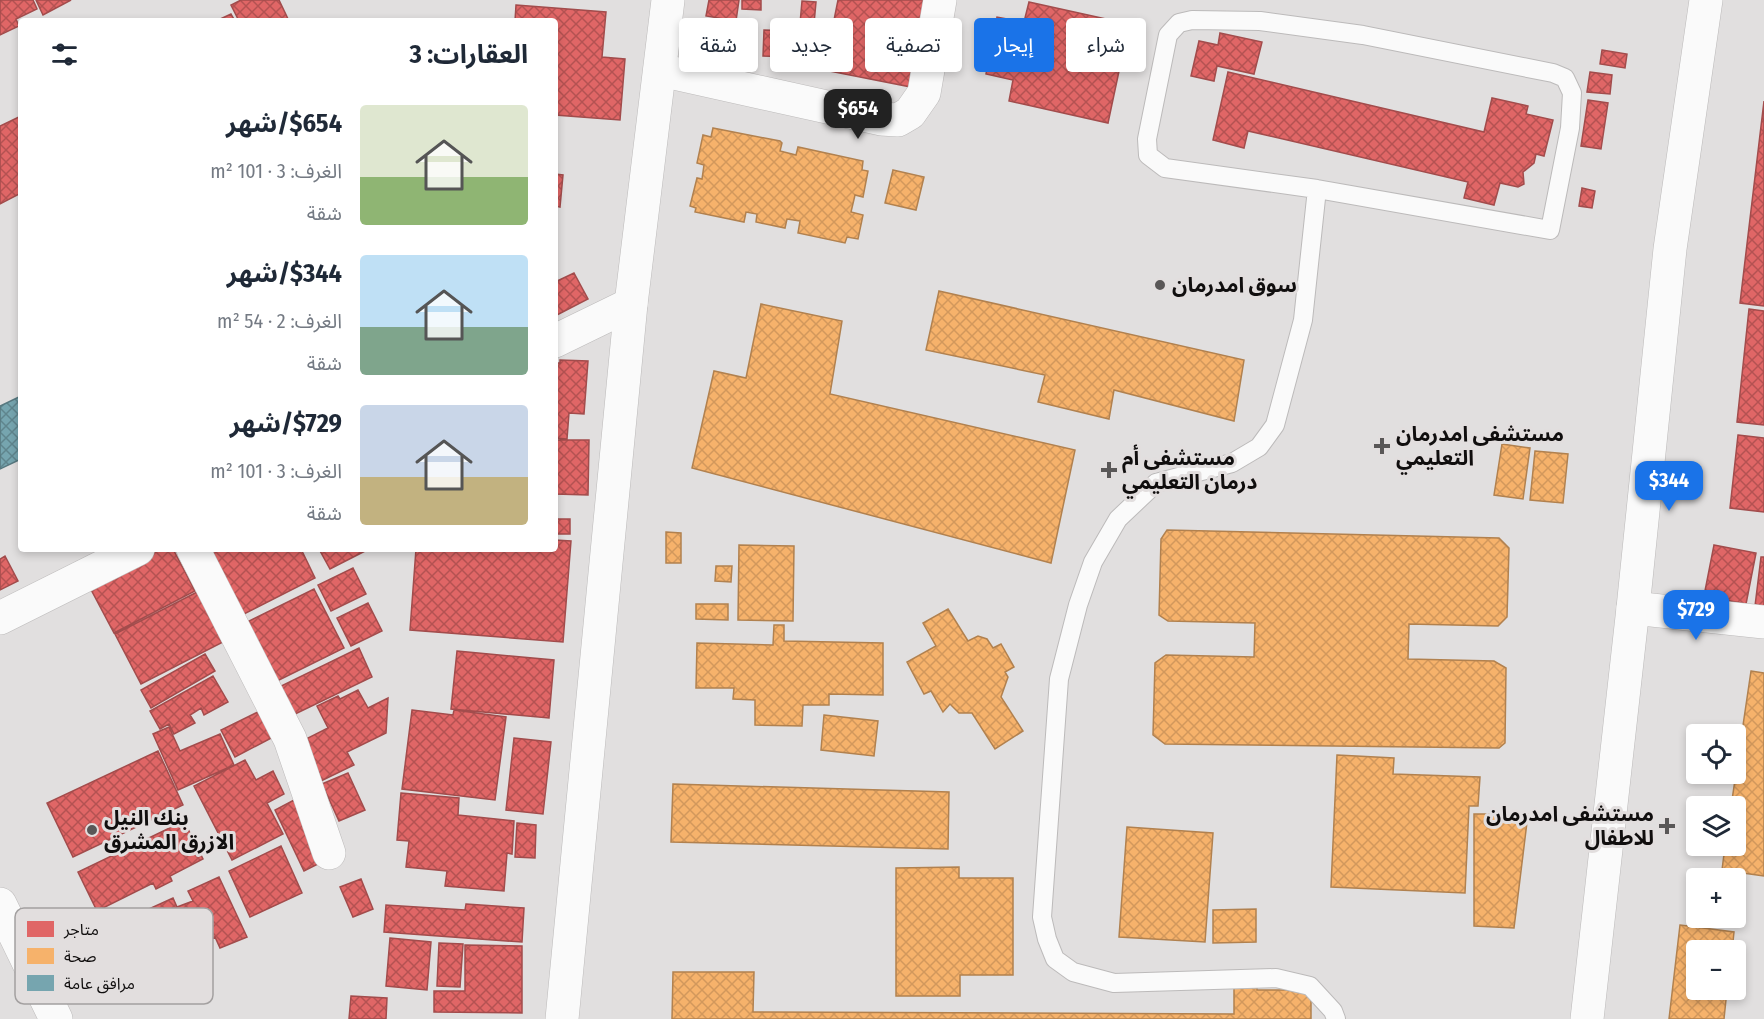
<!DOCTYPE html>
<html lang="ar">
<head>
<meta charset="utf-8">
<style>
  :root { --surface:#fff; --page:#f6f6f7; --text:#1f2937; --muted:#747a83; --accent:#1a73e8 }
  body { margin:0; font-family:"Fira Sans Condensed","Noto Sans Arabic",sans-serif; background:var(--page); color:var(--text); direction:rtl; height:100vh; display:flex; flex-direction:column; font-size:22px; white-space:nowrap }
  * { box-sizing:border-box; margin:0 }
  p { font-size:20px; color:var(--muted) }
  .icon { flex:none; width:33px; height:33px; fill:none; stroke:currentColor; stroke-width:2; stroke-linecap:round; stroke-linejoin:round }
  .map { position:relative; flex:1; overflow:hidden; direction:ltr }
  .sheet { position:absolute; left:18px; top:18px; width:540px; height:534px; display:flex; flex-direction:column; background:var(--surface); border-radius:6px; box-shadow:0 3px 9px #0003; direction:rtl }
  .sheet>* { flex:none }
  .hud { position:absolute; left:576px; top:18px; width:570px; height:54px; direction:rtl; display:flex; gap:12px }
  .fabs { position:absolute; left:1686px; top:724px; display:grid; gap:12px }
  .fabs a { display:grid; place-items:center; width:60px; height:60px; border-radius:6px; background:var(--surface); box-shadow:0 3px 9px #0003; font-size:30px }
  .price { position:absolute; translate:-50% -51px; padding:0 14px; border-radius:12px; background:var(--accent); color:#fff; font-size:20px; line-height:39px; filter:drop-shadow(0 2px 3px #0008) }
  .price::after { content:''; position:absolute; left:50%; top:36px; width:18px; height:14px; margin-left:-9px; background:inherit; clip-path:polygon(0 0,100% 0,50% 100%) }
  .price.current { background:#222; color:#fff }
  ul { padding:0; list-style:none }
  li { display:flex; align-items:center; gap:18px; height:150px; padding:0 30px }
  li span { display:grid; place-items:center; flex:none; width:168px; height:120px; border-radius:6px; color:#555 }
  li>.icon { margin-inline-start:auto }
  span .icon { width:72px; height:72px; fill:#fffc; stroke-width:1 }
  li b { font-size:26px }
  h2 { display:flex; justify-content:space-between; align-items:center; height:72px; padding:0 30px; font-size:26px }
  .chip { padding:0 21px; border-radius:6px; background:var(--surface); box-shadow:0 3px 9px #0003; font-size:21px; line-height:54px }
  .chip.current { background:var(--accent); color:#fff }
  .map>svg:first-child { display:block }
  .shops { fill:url(#shops-cross-hatch); stroke:#a24c4c; stroke-width:1.5 }
  .health { fill:url(#health-cross-hatch); stroke:#b1814f; stroke-width:1.5 }
  .public { fill:url(#public-cross-hatch); stroke:#57787f; stroke-width:1.5 }
  .lines { fill:none; stroke-linecap:round; stroke-linejoin:round }
  .lane-casing { stroke:#bcbaba; stroke-width:20 }
  .street-casing { stroke:#bcbaba; stroke-width:34 }
  .secondary-casing { stroke:#bcbaba; stroke-width:34 }
  .lane { stroke:#fafafa; stroke-width:18 }
  .street { stroke:#fafafa; stroke-width:33 }
  .secondary { stroke:#fafafa; stroke-width:33 }
  .poi-dot { fill:#595757; stroke:#e2dede; stroke-width:2 }
  .labels { text-anchor:middle; dominant-baseline:central; stroke-width:6; stroke-linejoin:round; paint-order:stroke }
  .poi-label { font-size:21px; font-weight:bold; fill:#100e0e; stroke:#e2dede; text-anchor:start }
  .key { fill:#e2dede; stroke:#a3a0a0; stroke-width:1.5 }
  .key-label { font-size:16px; fill:#100e0e }
</style>
</head>
<body>
<div class="map">
<svg width="1764" height="1019" viewBox="0 0 1764 1019">
  <defs>
    <pattern id="shops-cross-hatch" width="8" height="8" patternUnits="userSpaceOnUse" patternTransform="scale(1.5)"><rect width="8" height="8" fill="#e06666"/><path d="M0 0l8 8M0 8l8-8" fill="none" stroke="#b45252"/></pattern>
    <pattern id="health-cross-hatch" width="8" height="8" patternUnits="userSpaceOnUse" patternTransform="scale(1.5)"><rect width="8" height="8" fill="#f6b26b"/><path d="M0 0l8 8M0 8l8-8" fill="none" stroke="#d2985c"/></pattern>
    <pattern id="public-cross-hatch" width="8" height="8" patternUnits="userSpaceOnUse" patternTransform="scale(1.5)"><rect width="8" height="8" fill="#76a5af"/><path d="M0 0l8 8M0 8l8-8" fill="none" stroke="#5f858d"/></pattern>
  </defs>
  <rect width="100%" height="100%" fill="#e1dfdf"/>
  <path class="shops" d="M0,0H33L37,9L16,19L19,26L0,35Z
    M36,0H71L43,15Z
    M241,0H279L289,21H239L231,5Z
    M709,0H739L736,21L706,16Z
    M742,0H761V10L742,9Z
    M838,0H928L911,87L824,70Z
    M802,1L816,2L813,35H799Z
    M1029,2L1129,24L1108,123L1009,101L1013,80L986,74L997,17L1024,22Z
    M516,5L606,12L602,57L625,59L620,120L555,115V21H515Z
    M231,14L235,21H216Z
    M764,30L793,31L792,57L763,56Z
    M1220,33L1262,42L1254,74L1217,66L1214,81L1191,76L1199,41L1218,45Z
    M1602,50L1627,54L1625,68L1600,64Z
    M1228,72L1484,132L1492,98L1528,106L1526,114L1553,120L1544,156L1536,154L1534,163L1523,172L1524,184L1518,187L1500,183L1494,205L1464,198L1468,182L1248,131L1244,148L1213,140Z
    M1590,72L1612,75L1610,94L1587,92Z
    M1588,100L1608,103L1601,149L1581,146Z
    M1764,101V306L1740,303Z
    M21,116V193L0,204V126Z
    M555,174L563,175L560,207L555,206Z
    M1582,188L1595,191L1592,208L1579,206Z
    M574,273L588,299L555,316V282Z
    M1749,309L1764,311V425L1737,422Z
    M560,360L588,361L584,414L569,413L567,439L555,438V363H560Z
    M1738,435L1764,438V512L1730,508Z
    M555,440H589L588,495L555,494Z
    M555,519H570V534H555Z
    M555,540L571,541L563,642L410,630L416,549H555Z
    M1714,545L1756,553L1746,604L1704,596Z
    M150,549H173L195,591L114,633L87,582Z
    M206,549H301L315,578L240,616Z
    M319,549H369L330,569Z
    M5,556L18,581L0,590V559Z
    M1761,557H1764V607L1755,606Z
    M353,568L366,594L331,611L318,585Z
    M314,589L344,648L269,685L239,626Z
    M199,591L225,641L141,684L115,634Z
    M368,603L382,631L351,646L337,618Z
    M359,648L372,677L291,716L277,688Z
    M457,651L554,660L549,718L451,709Z
    M205,654L215,671L151,708L141,690Z
    M213,676L228,702L204,715L201,708L190,715L195,723L174,734L169,724L160,729L150,711Z
    M358,690L368,708L388,698L386,733L347,752L354,765L321,781L302,741L328,728L317,706L338,696L340,699Z
    M266,708L279,734L235,757L221,730Z
    M412,710L453,715L454,710L506,717L495,800L402,789Z
    M169,727L180,751L220,734L234,765L178,790L153,734Z
    M514,738L551,742L543,814L506,810Z
    M158,751L183,805L73,857L47,803Z
    M245,760L256,780L273,771L284,794L267,803L283,834L232,860L194,786Z
    M348,773L365,810L339,821L322,784Z
    M401,793L459,798L458,815L514,821L512,854L507,853L504,891L445,886L447,871L406,867L409,841L397,840Z
    M294,800L324,861L304,871L275,810Z
    M184,821L203,859L170,876L172,881L156,889L153,883L97,911L78,872Z
    M517,823L536,825L535,858L515,857Z
    M281,846L302,893L250,917L229,871Z
    M219,877L247,937L220,948L215,937L188,949L193,961L136,987L109,927L173,898L177,907L193,901L188,891Z
    M361,879L373,909L353,917L340,887Z
    M466,904L524,908L522,942L384,932L386,905L465,910Z
    M390,938L431,942L427,990L386,986Z
    M439,943L463,944L460,987L437,986Z
    M465,945L522,946V1013L434,1012V991H465Z
    M351,996L387,998L386,1019H349Z"/>
  <path class="health" d="M713,128L780,141L782,143L780,151L796,155L798,147L863,161L862,170L868,171L863,197L855,195L851,212L863,215L858,239L847,237L845,243L798,233L800,221L787,219L785,228L756,222L757,214L746,212L744,222L695,212L696,208L690,206L697,178L702,179L704,165L697,163L703,135L711,137Z
    M893,170L924,177L916,210L885,203Z
    M939,291L1244,360L1234,421L1114,390L1109,419L1038,402L1045,375L926,350Z
    M761,304L842,321L830,394L1075,450L1051,563L692,468L714,371L746,378Z
    M1502,444L1530,448L1523,499L1494,495Z
    M1535,451L1568,454L1563,503L1530,500Z
    M1167,530L1499,538L1509,548L1507,617L1498,626L1409,624L1408,659L1494,661L1506,668L1505,743L1499,748L1165,744L1153,735L1155,663L1166,655L1254,657L1255,623L1168,621L1159,615L1161,539Z
    M666,532L681,533V563H666Z
    M739,545L794,546L793,621L738,620Z
    M716,566H732L731,582L715,581Z
    M696,604H728V620L696,619Z
    M948,609L968,641L978,636L987,639L993,648L1001,644L1014,667L1005,672L1008,677L1001,697L1023,731L995,749L972,713H959L950,704L943,712L931,691L924,694L907,662L936,646L923,623Z
    M774,625H784V641L883,643V695L829,694V705H803L802,726L755,725V700L733,699L734,688H696L697,643L773,645Z
    M1751,671L1764,673V876L1722,870L1725,846H1736V807H1731Z
    M824,715L878,721L874,756L821,750Z
    M1337,755L1394,758L1393,774L1480,777L1478,806H1469L1465,893L1331,887Z
    M673,784L949,792L948,849L671,842Z
    M1474,814H1528L1514,928L1474,926Z
    M1127,827L1213,833L1205,942L1119,937Z
    M959,867V878H1013V975H960V996H896V868Z
    M1256,909V942L1213,943V910Z
    M1680,925L1734,932L1732,951H1696V990H1727L1724,1019H1669Z
    M673,972H754L753,1012L1234,1014V984H1257V990H1311V1019H672Z"/>
  <path class="public" d="M21,396V459L0,469V406Z"/>
  <g class="lines">
    <g class="lane-casing">
      <path id="lane" d="M1192,20L1260,21L1363,35L1553,73L1565,78L1572,93L1570,128L1550,230L1317,189L1165,168L1148,155L1147,139L1168,35L1179,23Z
        M1317,189L1303,320L1275,425L1259,447L1232,463L1156,483L1118,519L1093,562L1078,605L1059,679L1042,917L1047,939L1055,959L1073,972L1114,983L1276,978L1310,986L1333,1011L1336,1019"/>
    </g>
    <g class="street-casing">
      <path id="street" d="M660,70L881,119L898,120L910,113L924,93L940,0
        M555,341L631,304
        M193,549L290,739L329,853
        M1633,608L1764,622
        M0,618L138,549"/>
    </g>
    <g class="secondary-casing">
      <path id="secondary" d="M0,904L56,1019
        M562,1019L631,304L668,0
        M1587,1019L1633,608L1670,249L1706,0"/>
    </g>
    <use href="#lane" class="lane"/>
    <use href="#street" class="street"/>
    <use href="#secondary" class="secondary"/>
  </g>
  <g class="poi-dot">
    <circle cx="1160" cy="285" r="6"/>
    <path d="M1379 437h6v6h6v6h-6v6h-6v-6h-6v-6h6z"/>
    <path d="M1106 461h6v6h6v6h-6v6h-6v-6h-6v-6h6z"/>
    <path d="M1664 817h6v6h6v6h-6v6h-6v-6h-6v-6h6z"/>
    <circle cx="92" cy="830" r="6"/>
  </g>
  <g class="labels">
    <g class="poi-label">
      <text x="1172" y="285">سوق امدرمان</text>
      <text x="1396" y="434">مستشفى امدرمان<tspan x="1396" dy="24">التعليمي</tspan></text>
      <text x="1122" y="458">مستشفى أم<tspan x="1122" dy="24">درمان التعليمي</tspan></text>
      <text x="1654" y="814" text-anchor="end">مستشفى امدرمان<tspan x="1654" dy="24">للاطفال</tspan></text>
      <text x="104" y="818">بنك النيل<tspan x="104" dy="24">الازرق المشرق</tspan></text>
    </g>
  </g>
  <rect x="15" y="908" width="198" height="96" rx="9" class="key"/>
  <rect x="27" y="921" width="27" height="16" fill="#e06666"/>
  <rect x="27" y="948" width="27" height="16" fill="#f6b26b"/>
  <rect x="27" y="975" width="27" height="16" fill="#76a5af"/>
  <g class="key-label">
    <text x="64" y="935">متاجر</text>
    <text x="64" y="962">صحة</text>
    <text x="64" y="989">مرافق عامة</text>
  </g>
</svg>
<div class="fabs">
<a><svg class="icon" aria-label="locate" viewBox="0 0 24 24"><circle cx="12" cy="12" r="6"/><path d="M12 2v4M12 18v4M2 12h4M18 12h4"/></svg></a>
<a><svg class="icon" aria-label="layers" viewBox="0 0 24 24"><path d="M12 4l9 5-9 5-9-5zM3 14l9 5 9-5"/></svg></a>
<a>+</a>
<a>−</a>
</div>
<b class="price current" style="left:858px;top:140px">$654</b>
<b class="price" style="left:1669px;top:512px">$344</b>
<b class="price" style="left:1696px;top:641px">$729</b>
<div class="hud">
<a class="chip">شراء</a>
<a class="chip current">إيجار</a>
<a class="chip">تصفية</a>
<a class="chip">جديد</a>
<a class="chip">شقة</a>
</div>
<section class="sheet">
<h2>العقارات: 3<svg class="icon" aria-label="filters" viewBox="0 0 24 24"><path d="M4 7h16M4 17h16"/><circle cx="9" cy="7" r="2"/><circle cx="15" cy="17" r="2"/></svg></h2>
<ul>
<li><span style="background:linear-gradient(#dfe7d0 60%,#8fb573 0)"><svg class="icon" aria-label="home" viewBox="0 0 24 24"><path d="M3 11l9-7 9 7M6 9v11h12V9"/></svg></span><div><b>$654/شهر</b><p>الغرف: 3 · 101 m²</p><p>شقة</p></div></li>
<li><span style="background:linear-gradient(#bfe0f5 60%,#7fa58c 0)"><svg class="icon" aria-label="home" viewBox="0 0 24 24"><path d="M3 11l9-7 9 7M6 9v11h12V9"/></svg></span><div><b>$344/شهر</b><p>الغرف: 2 · 54 m²</p><p>شقة</p></div></li>
<li><span style="background:linear-gradient(#c9d6e8 60%,#c2b280 0)"><svg class="icon" aria-label="home" viewBox="0 0 24 24"><path d="M3 11l9-7 9 7M6 9v11h12V9"/></svg></span><div><b>$729/شهر</b><p>الغرف: 3 · 101 m²</p><p>شقة</p></div></li>
</ul>
</section>
</div>
</body>
</html>
